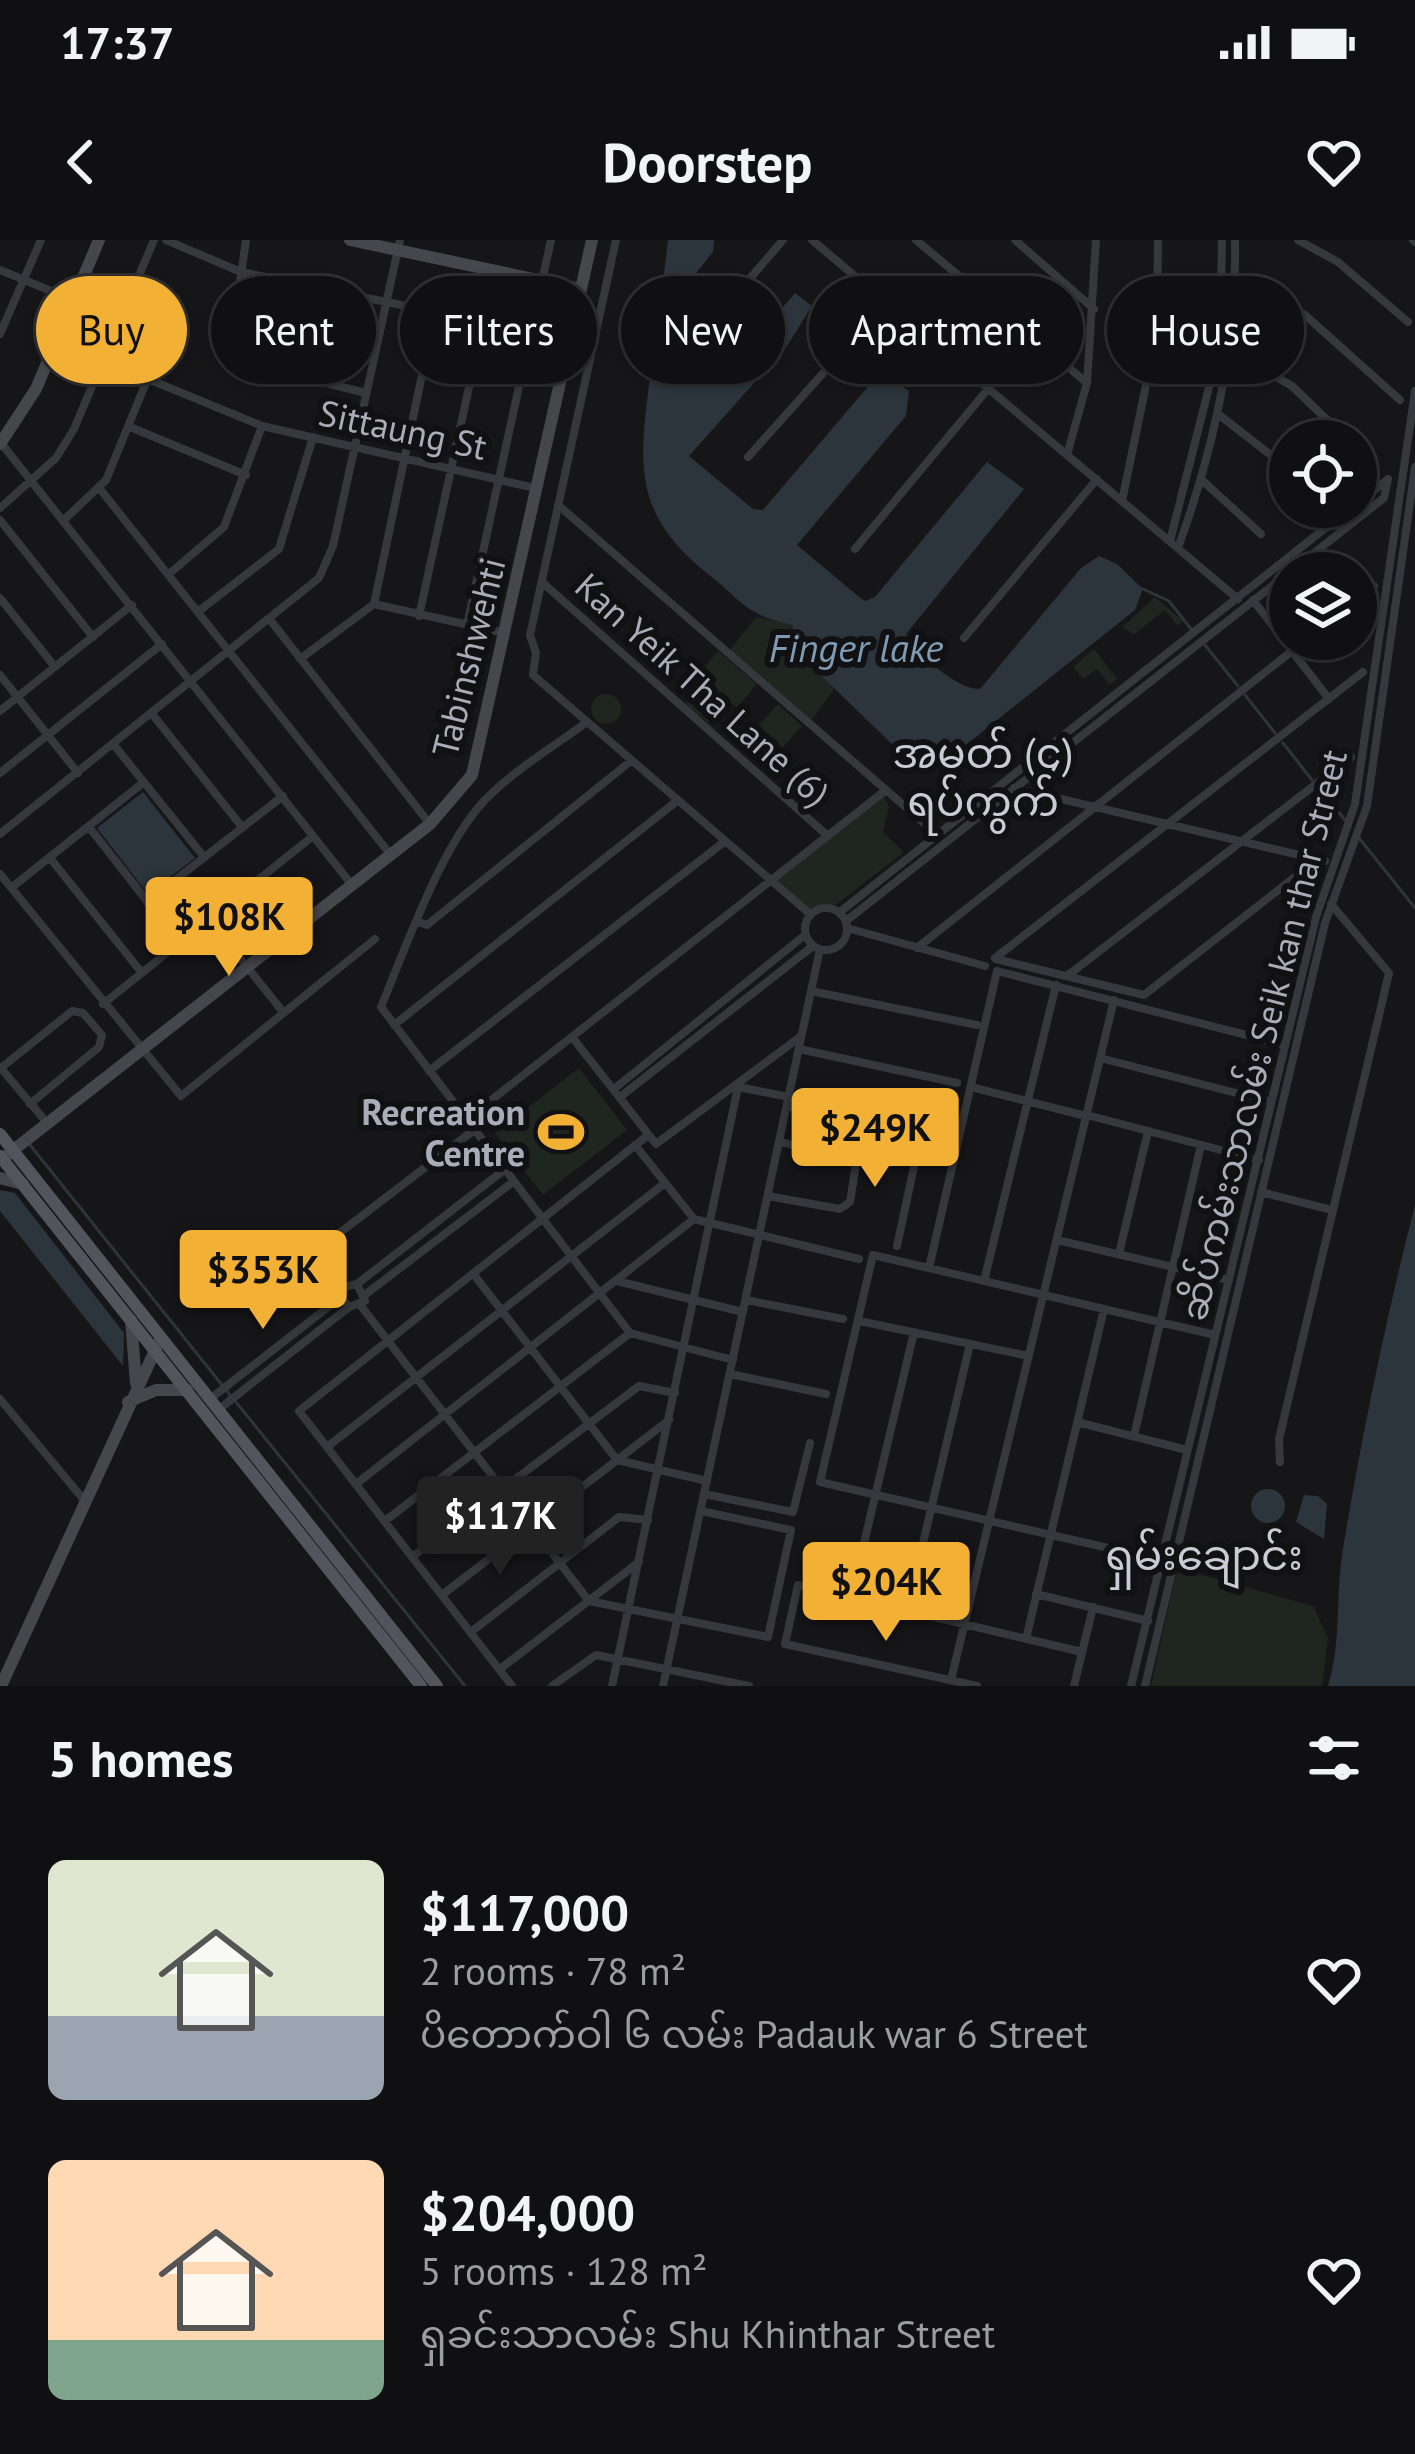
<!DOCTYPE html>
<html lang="en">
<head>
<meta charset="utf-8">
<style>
  :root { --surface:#101012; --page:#19191b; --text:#f1f3f6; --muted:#9c9d9f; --line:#303032; --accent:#f2b134 }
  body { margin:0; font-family:"PT Sans","Noto Sans Myanmar",sans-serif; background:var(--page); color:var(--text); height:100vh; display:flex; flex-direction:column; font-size:45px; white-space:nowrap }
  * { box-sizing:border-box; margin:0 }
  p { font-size:39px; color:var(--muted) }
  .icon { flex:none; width:66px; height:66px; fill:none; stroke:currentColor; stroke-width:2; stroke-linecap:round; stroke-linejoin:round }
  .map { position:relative; height:1446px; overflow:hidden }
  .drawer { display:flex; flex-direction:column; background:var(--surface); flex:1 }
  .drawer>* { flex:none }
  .banner { position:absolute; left:36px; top:36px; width:1344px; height:108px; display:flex; gap:24px }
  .tools { position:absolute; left:1269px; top:180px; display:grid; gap:24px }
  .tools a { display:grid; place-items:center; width:108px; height:108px; border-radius:50%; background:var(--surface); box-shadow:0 3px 9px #0004,0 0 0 3px var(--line); font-size:60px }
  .price { position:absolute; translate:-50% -102px; padding:0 27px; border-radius:12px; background:var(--accent); color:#111; font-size:39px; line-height:78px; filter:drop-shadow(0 3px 6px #0008) }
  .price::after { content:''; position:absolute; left:50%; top:72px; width:36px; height:27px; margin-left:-18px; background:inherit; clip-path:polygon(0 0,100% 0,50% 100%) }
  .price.active { background:#222; color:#fff }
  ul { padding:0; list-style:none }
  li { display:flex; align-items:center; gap:36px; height:300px; padding:0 48px }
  li span { display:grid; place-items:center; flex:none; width:336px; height:240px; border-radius:18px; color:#555 }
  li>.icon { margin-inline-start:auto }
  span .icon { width:144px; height:144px; fill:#fffc; stroke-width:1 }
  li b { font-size:51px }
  h2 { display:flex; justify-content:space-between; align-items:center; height:144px; padding:0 48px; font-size:51px }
  .tag { padding:0 42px; border-radius:54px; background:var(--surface); box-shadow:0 3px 9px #0004,0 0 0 3px var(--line); font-size:42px; line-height:108px }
  .tag.active { background:var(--accent); color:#111 }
  .status { display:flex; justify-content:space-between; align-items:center; height:84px; padding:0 60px; background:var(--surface); direction:ltr }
  .status svg { height:33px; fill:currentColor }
  header { display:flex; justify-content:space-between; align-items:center; height:156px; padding:0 48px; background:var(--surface); font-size:54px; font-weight:600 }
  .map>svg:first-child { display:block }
  .green { fill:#1e261f }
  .water { fill:#2c353c }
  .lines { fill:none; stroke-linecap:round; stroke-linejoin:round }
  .stream { stroke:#2c353c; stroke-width:3 }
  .street { stroke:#37383d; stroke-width:8 }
  .secondary { stroke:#45474d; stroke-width:12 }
  .primary { stroke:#53555c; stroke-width:12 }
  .labels { text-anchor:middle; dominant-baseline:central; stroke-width:12; stroke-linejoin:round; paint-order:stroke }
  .street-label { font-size:36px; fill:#a8adb8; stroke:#111113 }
  .poi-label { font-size:36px; font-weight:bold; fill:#a8adb8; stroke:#111113; text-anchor:end }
  .water-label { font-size:39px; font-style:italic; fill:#7f9bb3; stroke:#111113 }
  .quarter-label { font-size:42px; fill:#c9ccd4; stroke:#111113 }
</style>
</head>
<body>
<div class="status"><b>17:37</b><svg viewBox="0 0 49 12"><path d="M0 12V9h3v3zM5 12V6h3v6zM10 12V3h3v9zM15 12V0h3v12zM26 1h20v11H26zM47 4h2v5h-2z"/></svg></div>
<header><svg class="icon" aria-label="back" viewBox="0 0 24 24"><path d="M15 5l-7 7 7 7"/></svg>Doorstep<svg class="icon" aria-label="heart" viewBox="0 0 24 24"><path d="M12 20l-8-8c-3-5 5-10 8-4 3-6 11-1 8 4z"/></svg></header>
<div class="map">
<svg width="1415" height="1446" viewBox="0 0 1415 1446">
  <rect width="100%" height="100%" fill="#161618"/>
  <path class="green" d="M1155,357L1183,381L1178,386L1165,370L1134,395L1122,387Z
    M756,377L792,385L812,427L834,449L811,481L730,410Z
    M1094,409L1117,438L1110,445L1097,429L1083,439L1073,427Z
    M718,411L757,444L737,468L727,460L708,483L685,464L704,441L698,435Z
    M591 469a15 15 0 1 1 30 0a15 15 0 1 1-30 0Z
    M778,464L802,486L782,508L758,486Z
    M884,556L889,567L883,592L904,612L837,664L809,669L776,641Z
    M579,828L627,890L543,955L495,893Z
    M1177,1328L1313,1366L1328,1398L1322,1446H1151Z"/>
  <path class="water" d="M668,0H714L713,12L667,69L733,125L795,53L812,66L787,106L689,216L753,269L763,270L877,136H888L909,151L906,176L797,305L858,356L865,361L875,357L987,222L1024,249L906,394C916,413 957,450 980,449L1081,328L1099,316L1117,324L1143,349L1135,370L932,532L919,530L812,427L792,385C742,373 745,363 708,334C632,273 639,225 650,137C656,91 663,46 668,0Z
    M143,552L195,618L148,654L97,588Z
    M0,950L15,953L124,1093L123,1126L0,971Z
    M1415,965V1446H1328C1342,1401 1335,1356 1343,1309C1362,1194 1386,1078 1415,965Z
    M1251 1266a17 17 0 1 1 34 0a17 17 0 1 1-34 0Z
    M1304,1255L1318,1256L1327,1264L1324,1299L1296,1282Z"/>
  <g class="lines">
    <path class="stream" d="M1143,349L1169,361L1191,389
      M1205,405L1238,446
      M1245,455L1275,493
      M1283,503L1312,540
      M1320,549L1345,580
      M1359,598L1415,668
      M30,905L230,1155
      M236,1162L465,1446"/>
    <path class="street" d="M166,0L241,32L570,100
      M246,0L229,119L366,153
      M616,0L530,395L536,413L533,435L810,674
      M812,0L1238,359
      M916,0L1087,143
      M1015,0L1094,69
      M1298,0L1338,22L1408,82
      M1413,0L1415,2
      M0,30L73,60
      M1236,44L1305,75L1400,160
      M728,64L783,0
      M0,94L41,0
      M56,101L262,186L535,248
      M1229,110L1292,146L1349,201
      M273,130L291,43
      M320,142L340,53
      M1218,174L1290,230
      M130,187L246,235
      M1,203L352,645
      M1356,209L1359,212
      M1067,215L1087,143L1096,0
      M748,217L886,63
      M1203,241L1261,294
      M100,249L390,614
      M1122,261L1157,92L1158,0
      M1356,264L1387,240
      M558,265L939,596
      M0,268L56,218L74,189L154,0
      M0,280L93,397
      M64,280L106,240L173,77L129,58
      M1170,301L1220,104L1222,0
      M1178,308C1214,209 1237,106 1235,0
      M855,309L988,149
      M169,334L224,287L262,186
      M543,343L828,596
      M0,358L55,427
      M1253,360L1329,459
      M1356,360L1374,346
      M374,364L435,73
      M199,371L279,309L313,197
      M419,376L483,83
      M271,381L429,583
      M467,385L551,0
      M964,398L1097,239
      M300,419L374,364L505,393
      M0,435L78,533
      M0,471L132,365
      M153,475L242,587
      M587,482C556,505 519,527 491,554C444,597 406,707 381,767L630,1093L733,1120
      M114,505L204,617
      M0,533L162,404
      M1014,548L1325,621
      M89,587L180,703
      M0,594L319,338L333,306L400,0
      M50,618L142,733
      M0,634L181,856L375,699
      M11,648L144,542
      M147,662L283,556
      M805 689a21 21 0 1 1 42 0a21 21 0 1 1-42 0Z
      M840,672L1352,267
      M209,679L283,772
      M416,681L427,685L631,521
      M846,681L1384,258L1388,239
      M847,688L985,726
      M917,708L1307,399
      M995,718L1363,432
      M996,719L1144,755L1318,619
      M1067,736L1351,517
      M811,751L977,785
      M103,764L313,596
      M394,785L677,561
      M572,797L656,904L800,797
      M799,809L957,843
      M1100,818L1271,862
      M0,827L48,884
      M1,828L72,771L83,773L102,795L99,807L30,864
      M429,831L724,602
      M971,847L1086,876
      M614,849L805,695
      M620,857L813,706
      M787,866L946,900
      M1087,875L1259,920
      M466,880L886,550
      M635,905L694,979L859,1019
      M1261,952L1332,970
      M768,956L840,969L850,962L856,924L779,901
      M1057,1000L1229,1040
      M897,1006L921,894
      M1119,1014L1148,891
      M929,1028L997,731L1285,805
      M475,1036L617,1220L707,1241
      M617,1041L743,1072
      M984,1041L1056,745
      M357,1044L365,1061L349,1067L341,1057L344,1047L357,1044L504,930
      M344,1047L320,1008L474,890
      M366,1054L513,942
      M746,1060L843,1079
      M361,1066L589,1361L768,1397L791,1290L701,1271
      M859,1081L1029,1116
      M730,1134L826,1154
      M0,1159L84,1260
      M210,1159L341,1057
      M218,1170L349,1067
      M1077,1182L1187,1210
      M1134,1196L1201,905
      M327,1207L665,943
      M1280,1222L1279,1199L1389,733L1331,664
      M356,1244L694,979
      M704,1254L793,1272L810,1203
      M385,1281L630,1093
      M412,1317L639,1146L675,1153
      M1174,1323L820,1242L873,1015L1215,1095
      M1036,1354L1148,1381
      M442,1355L669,1180
      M851,1358L914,1092
      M907,1371L970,1104
      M471,1392L619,1277L648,1280
      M1026,1399L1104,1069
      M500,1429L639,1322
      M951,1440L1114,760
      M512,1446L299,1171L647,896
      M552,1446L596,1415L749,1446
      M612,1446L738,847L789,857
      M663,1446L820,709
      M977,1446L785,1404L798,1345L1082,1412
      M1074,1446L1093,1367
      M1131,1446L1316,677L1355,564L1415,151
      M1145,1446L1325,683L1367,566L1415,227"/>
    <path class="secondary" d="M350,0L581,49
      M0,204L36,149L99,0
      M7,915L430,584L472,535L592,0
      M0,938L23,944
      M131,1080L136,1143
      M128,1162L156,1150H187
      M1,1446L158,1104"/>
    <path class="primary" d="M0,894L437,1446
      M0,916L421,1446"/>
  </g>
  <defs>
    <g id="stadium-bare" transform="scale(3.6)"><path d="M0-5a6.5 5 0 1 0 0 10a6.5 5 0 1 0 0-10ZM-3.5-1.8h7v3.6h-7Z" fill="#f2b134" stroke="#111113" stroke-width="2.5" paint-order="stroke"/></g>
  </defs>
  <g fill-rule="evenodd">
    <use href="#stadium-bare" x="561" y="892"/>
  </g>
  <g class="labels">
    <g class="street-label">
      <text transform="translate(403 189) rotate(12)">Sittaung St</text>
      <text transform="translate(468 417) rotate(-76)">Tabinshwehti</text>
      <text transform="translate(703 449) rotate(42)">Kan Yeik Tha Lane (6)</text>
      <text transform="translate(1263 795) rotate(-76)">ဆိပ်ကမ်းသာလမ်း Seik kan thar Street</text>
    </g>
    <g class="poi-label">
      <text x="525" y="871">Recreation<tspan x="525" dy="41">Centre</tspan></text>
    </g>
    <g class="water-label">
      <text x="856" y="407">Finger lake</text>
    </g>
    <g class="quarter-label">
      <text x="983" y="512">အမှတ် (၄)<tspan x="983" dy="48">ရပ်ကွက်</tspan></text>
      <text x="1204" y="1314">ရှမ်းချောင်း</text>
    </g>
  </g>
</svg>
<div class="tools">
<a><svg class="icon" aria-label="locate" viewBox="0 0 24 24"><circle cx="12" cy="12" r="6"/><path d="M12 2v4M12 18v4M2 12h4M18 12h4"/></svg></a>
<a><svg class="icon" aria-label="layers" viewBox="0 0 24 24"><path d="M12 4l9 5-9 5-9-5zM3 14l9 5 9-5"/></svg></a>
</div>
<b class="price" style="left:229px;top:739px">$108K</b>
<b class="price" style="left:875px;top:950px">$249K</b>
<b class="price" style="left:263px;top:1092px">$353K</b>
<b class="price active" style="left:500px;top:1338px">$117K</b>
<b class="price" style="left:886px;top:1404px">$204K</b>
<div class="banner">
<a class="tag active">Buy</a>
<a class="tag">Rent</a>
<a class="tag">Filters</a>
<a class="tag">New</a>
<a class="tag">Apartment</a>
<a class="tag">House</a>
</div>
</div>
<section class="drawer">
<h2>5 homes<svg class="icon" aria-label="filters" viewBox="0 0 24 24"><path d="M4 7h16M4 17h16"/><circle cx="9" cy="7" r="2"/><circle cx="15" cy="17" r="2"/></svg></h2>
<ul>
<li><span style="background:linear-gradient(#dfe7d0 65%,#9aa5b1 0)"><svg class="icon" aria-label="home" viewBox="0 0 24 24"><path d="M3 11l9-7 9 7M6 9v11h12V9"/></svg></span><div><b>$117,000</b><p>2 rooms · 78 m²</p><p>ပိတောက်ဝါ ၆ လမ်း Padauk war 6 Street</p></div><svg class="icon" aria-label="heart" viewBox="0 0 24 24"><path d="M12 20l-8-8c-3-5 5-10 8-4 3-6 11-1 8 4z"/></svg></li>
<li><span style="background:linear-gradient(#ffd9b3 75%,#7fa58c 0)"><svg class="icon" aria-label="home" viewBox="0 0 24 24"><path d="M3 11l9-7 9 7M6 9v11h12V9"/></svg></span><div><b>$204,000</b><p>5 rooms · 128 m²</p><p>ရှခင်းသာလမ်း Shu Khinthar Street</p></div><svg class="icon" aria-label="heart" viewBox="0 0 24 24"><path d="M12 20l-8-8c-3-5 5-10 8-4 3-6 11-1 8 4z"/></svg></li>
</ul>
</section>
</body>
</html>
